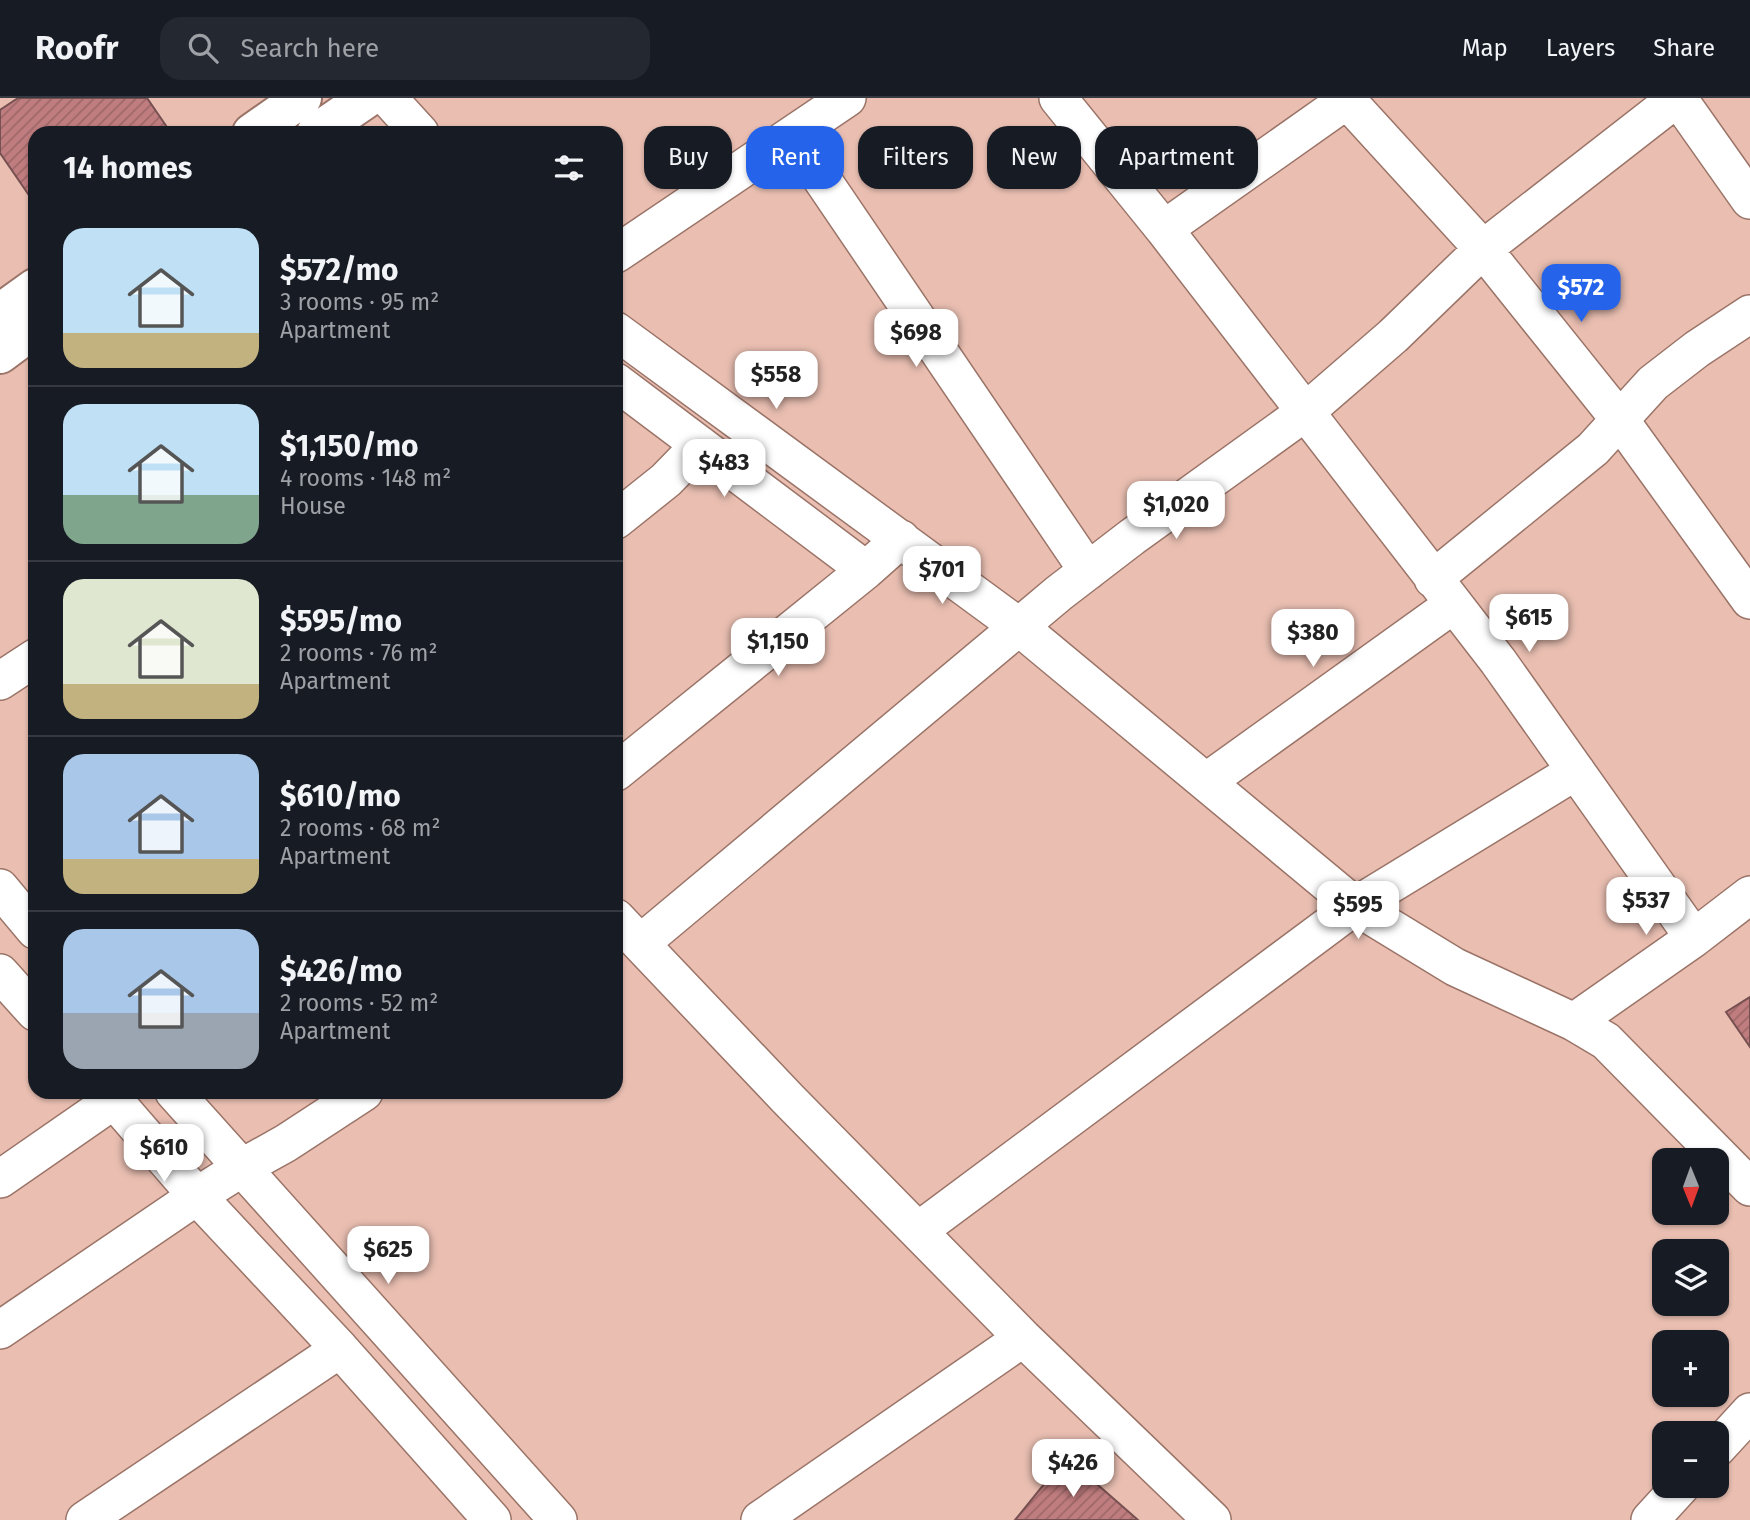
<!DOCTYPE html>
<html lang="en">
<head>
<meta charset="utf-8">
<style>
  :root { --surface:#171b24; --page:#242831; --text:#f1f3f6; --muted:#9ea1a6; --line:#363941; --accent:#2563eb }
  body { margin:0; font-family:"Fira Sans",sans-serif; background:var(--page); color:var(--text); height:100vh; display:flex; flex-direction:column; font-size:26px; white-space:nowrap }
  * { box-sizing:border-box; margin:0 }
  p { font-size:23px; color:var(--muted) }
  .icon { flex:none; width:38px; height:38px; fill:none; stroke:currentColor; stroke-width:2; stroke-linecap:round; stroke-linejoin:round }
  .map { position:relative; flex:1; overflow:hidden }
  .sheet { position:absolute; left:28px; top:28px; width:595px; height:973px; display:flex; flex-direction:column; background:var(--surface); border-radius:21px; box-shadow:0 2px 5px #0004 }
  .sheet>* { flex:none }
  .top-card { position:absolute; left:644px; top:28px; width:665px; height:63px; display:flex; gap:14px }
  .needle { width:46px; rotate:179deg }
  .tools { position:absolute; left:1652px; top:1050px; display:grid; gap:14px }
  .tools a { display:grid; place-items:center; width:77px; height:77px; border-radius:14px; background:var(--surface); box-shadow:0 2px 5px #0004; font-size:35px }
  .price { position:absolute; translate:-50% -60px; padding:0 16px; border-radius:14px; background:#fff; color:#222; font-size:23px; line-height:46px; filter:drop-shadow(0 2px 4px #0008) }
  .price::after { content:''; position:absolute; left:50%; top:42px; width:21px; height:16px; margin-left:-10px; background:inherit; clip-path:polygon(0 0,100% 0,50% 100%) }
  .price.active { background:var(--accent); color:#fff }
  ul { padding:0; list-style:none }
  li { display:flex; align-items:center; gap:21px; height:175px; padding:0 35px }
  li+li { border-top:2px solid var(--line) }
  li span { display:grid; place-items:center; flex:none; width:196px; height:140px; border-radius:21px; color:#555 }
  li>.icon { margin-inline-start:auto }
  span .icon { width:84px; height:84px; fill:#fffc; stroke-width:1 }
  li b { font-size:30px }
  h2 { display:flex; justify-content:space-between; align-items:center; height:84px; padding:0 35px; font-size:30px }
  .pill { padding:0 24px; border-radius:21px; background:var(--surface); box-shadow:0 2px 5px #0004; font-size:24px; line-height:63px }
  .pill.active { background:var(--accent); color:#fff }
  header { display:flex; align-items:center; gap:42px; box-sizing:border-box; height:98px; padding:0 35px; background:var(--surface); border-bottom:2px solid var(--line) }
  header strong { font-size:33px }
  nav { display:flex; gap:38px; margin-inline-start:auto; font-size:24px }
  .search { width:490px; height:63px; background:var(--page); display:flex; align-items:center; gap:18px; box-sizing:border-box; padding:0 24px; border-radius:21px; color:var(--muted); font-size:26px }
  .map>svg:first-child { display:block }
  .building { fill:url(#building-hatch); stroke:#775051; stroke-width:2 }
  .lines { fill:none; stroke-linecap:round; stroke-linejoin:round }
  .minor-casing { stroke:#9b7468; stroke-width:40 }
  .major-casing { stroke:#9b7468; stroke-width:42 }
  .minor { stroke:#fff; stroke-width:37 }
  .major { stroke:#fff; stroke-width:38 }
</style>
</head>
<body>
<header>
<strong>Roofr</strong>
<div class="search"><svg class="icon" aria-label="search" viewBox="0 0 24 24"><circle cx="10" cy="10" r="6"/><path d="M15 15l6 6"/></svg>Search here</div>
<nav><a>Map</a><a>Layers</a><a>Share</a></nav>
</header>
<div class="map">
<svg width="1750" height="1422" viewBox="0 0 1750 1422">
  <defs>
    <pattern id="building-hatch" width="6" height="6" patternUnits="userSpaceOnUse" patternTransform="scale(1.75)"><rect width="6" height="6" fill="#c07d7f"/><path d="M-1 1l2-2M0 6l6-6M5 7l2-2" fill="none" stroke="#9e6768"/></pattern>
  </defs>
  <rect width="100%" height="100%" fill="#eabfb2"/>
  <path class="building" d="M18,0H147L171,35H35V106L0,55V12Z
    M1750,899V949L1726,914Z
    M1066,1359L1138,1422H1015Z"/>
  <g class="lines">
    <g class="minor-casing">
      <path id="minor" d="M388,0L420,35
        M1058,0L1164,131L1498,563L1694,840
        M1345,0L1483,151L1620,322L1750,502
        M1678,0L1750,102
        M792,37L1088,473
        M1164,131L1347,2
        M616,156L847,0
        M616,233L1018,528L1355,808L1455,869L1574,924L1606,943L1750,1089
        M616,284L866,472
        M616,422L666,382L700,347
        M1433,481L1593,351L1653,285L1697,251L1750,216
        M0,583L35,560
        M616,674L866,472L901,441
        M1206,684L1454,506
        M0,790L35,832
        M616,820L788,1001L1023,1240L1212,1422
        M641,845L1059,495L1132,439L1304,315L1393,238L1483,151L1677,0
        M0,875L35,914
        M1574,924L1694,840L1750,797
        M107,994L197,1098L340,1251L492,1422
        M174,994L558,1422
        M0,1081L114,1002
        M918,1133L1355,808L1576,673
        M0,1232L197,1098L243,1069L286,1045L364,994
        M1717,1350L1750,1314
        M85,1422L340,1251
        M760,1422L1023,1240
        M1650,1422L1681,1388"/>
    </g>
    <g class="major-casing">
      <path id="major" d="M252,35L302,0
        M316,35L367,0
        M0,215L35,190
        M0,256L35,230"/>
    </g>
    <use href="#minor" class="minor"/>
    <use href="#major" class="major"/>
  </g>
</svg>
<div class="tools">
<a><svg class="needle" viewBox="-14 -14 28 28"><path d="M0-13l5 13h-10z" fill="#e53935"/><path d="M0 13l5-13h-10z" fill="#9ea1a6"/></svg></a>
<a><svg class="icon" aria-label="layers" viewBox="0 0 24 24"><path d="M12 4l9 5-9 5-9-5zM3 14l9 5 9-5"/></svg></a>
<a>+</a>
<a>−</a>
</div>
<b class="price active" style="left:1581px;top:226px">$572</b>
<b class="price" style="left:916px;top:271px">$698</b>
<b class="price" style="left:776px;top:313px">$558</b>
<b class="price" style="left:724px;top:401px">$483</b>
<b class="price" style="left:1176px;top:443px">$1,020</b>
<b class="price" style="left:942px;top:508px">$701</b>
<b class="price" style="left:1529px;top:556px">$615</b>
<b class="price" style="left:1313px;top:571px">$380</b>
<b class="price" style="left:778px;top:580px">$1,150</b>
<b class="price" style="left:1646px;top:839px">$537</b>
<b class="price" style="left:1358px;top:843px">$595</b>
<b class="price" style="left:164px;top:1086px">$610</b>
<b class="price" style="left:388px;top:1188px">$625</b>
<b class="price" style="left:1073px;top:1401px">$426</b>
<div class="top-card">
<a class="pill">Buy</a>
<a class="pill active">Rent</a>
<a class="pill">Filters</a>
<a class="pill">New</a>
<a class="pill">Apartment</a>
</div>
<section class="sheet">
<h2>14 homes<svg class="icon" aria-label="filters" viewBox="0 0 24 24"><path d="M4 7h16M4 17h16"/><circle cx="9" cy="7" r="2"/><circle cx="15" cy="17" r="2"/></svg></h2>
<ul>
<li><span style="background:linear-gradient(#bfe0f5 75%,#c2b280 0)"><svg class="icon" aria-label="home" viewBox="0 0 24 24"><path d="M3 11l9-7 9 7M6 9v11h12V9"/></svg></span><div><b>$572/mo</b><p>3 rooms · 95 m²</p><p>Apartment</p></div></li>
<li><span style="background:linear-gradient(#bfe0f5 65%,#7fa58c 0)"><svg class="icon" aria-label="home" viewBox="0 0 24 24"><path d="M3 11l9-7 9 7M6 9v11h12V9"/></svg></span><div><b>$1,150/mo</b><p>4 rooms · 148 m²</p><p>House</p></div></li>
<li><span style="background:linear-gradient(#dfe7d0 75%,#c2b280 0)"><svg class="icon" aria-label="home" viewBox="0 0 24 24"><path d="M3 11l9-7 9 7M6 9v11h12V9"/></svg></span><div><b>$595/mo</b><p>2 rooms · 76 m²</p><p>Apartment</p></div></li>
<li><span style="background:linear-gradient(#a9c7e8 75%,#c2b280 0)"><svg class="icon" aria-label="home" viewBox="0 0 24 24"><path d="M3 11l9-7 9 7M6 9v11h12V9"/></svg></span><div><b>$610/mo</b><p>2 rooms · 68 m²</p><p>Apartment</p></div></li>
<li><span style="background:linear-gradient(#a9c7e8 60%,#9aa5b1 0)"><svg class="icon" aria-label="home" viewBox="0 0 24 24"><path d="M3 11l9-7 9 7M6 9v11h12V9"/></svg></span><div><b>$426/mo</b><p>2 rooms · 52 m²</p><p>Apartment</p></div></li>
</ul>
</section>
</div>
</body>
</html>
